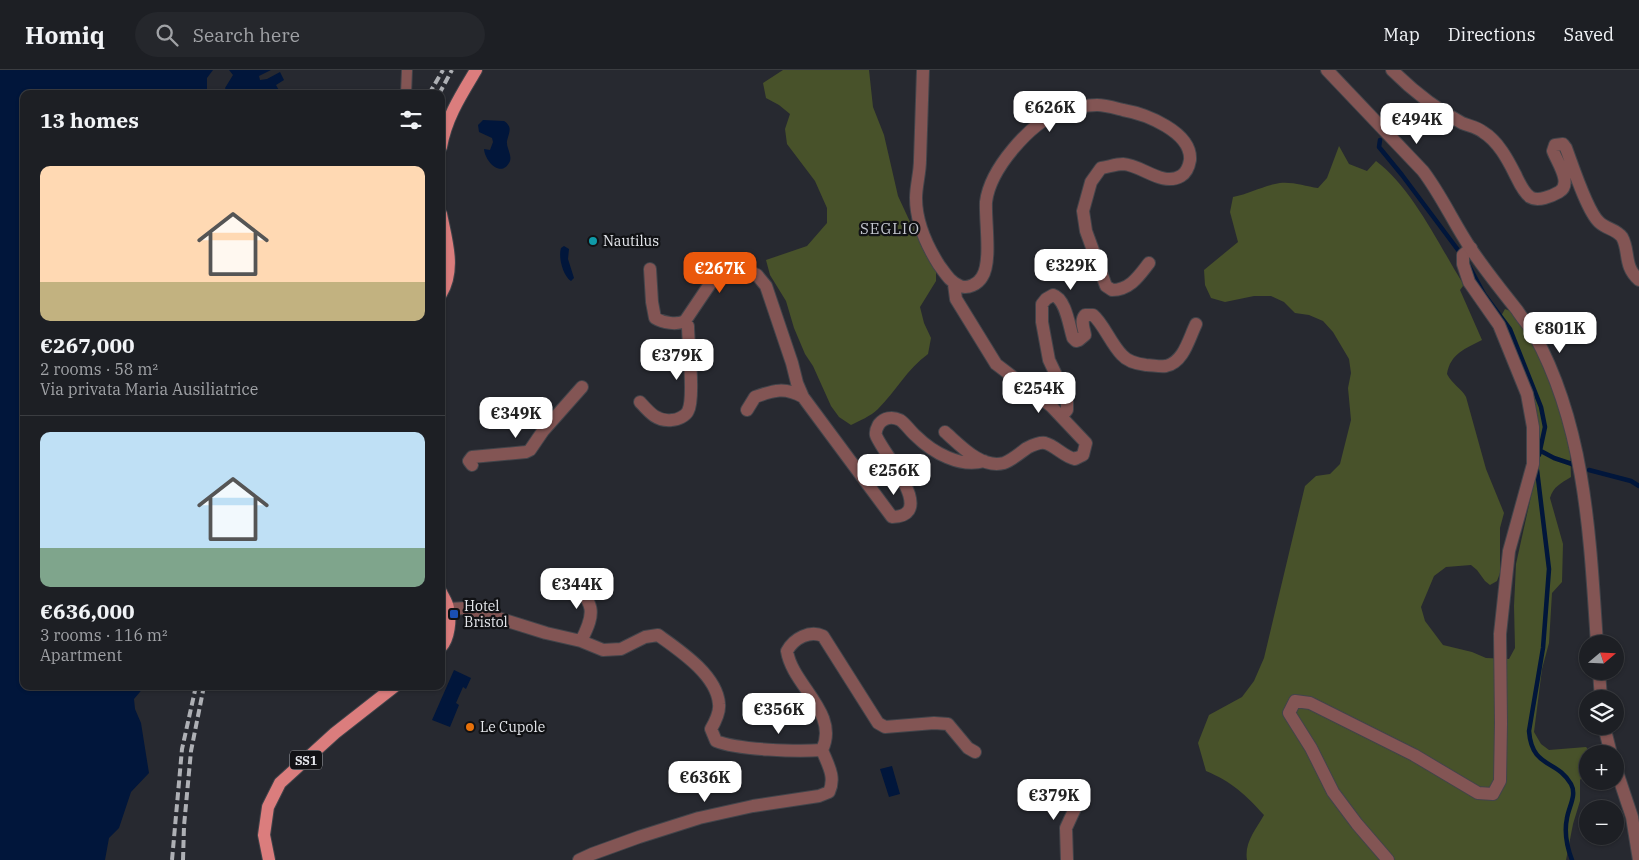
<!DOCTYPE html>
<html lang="en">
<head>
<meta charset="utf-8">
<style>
  :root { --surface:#1d1f24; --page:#25272c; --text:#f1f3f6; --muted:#a0a2a6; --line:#3b3d41; --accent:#ea580c }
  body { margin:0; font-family:"IBM Plex Serif",serif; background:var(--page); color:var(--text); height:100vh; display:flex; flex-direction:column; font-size:19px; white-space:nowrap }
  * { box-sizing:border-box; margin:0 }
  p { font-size:16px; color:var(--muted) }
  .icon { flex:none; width:28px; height:28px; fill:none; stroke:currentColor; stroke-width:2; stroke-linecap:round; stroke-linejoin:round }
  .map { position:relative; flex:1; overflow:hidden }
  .sheet { position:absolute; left:20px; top:20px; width:425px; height:600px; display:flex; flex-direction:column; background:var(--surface); border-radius:10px; box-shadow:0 1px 4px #0004,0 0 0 1px var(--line) }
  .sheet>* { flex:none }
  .needle { width:32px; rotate:71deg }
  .buttons { position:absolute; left:1579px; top:565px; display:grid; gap:10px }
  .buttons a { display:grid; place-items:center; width:45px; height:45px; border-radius:50%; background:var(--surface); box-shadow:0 1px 4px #0004,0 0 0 1px var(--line); font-size:25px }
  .price { position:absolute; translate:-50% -42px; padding:0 11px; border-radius:10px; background:#fff; color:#222; font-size:16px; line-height:32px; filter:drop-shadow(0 1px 2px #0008) }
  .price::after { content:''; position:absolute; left:50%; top:30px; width:15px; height:11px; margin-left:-8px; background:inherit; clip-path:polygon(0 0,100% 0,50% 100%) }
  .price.on { background:var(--accent); color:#fff }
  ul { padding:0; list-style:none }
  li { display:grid; align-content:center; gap:10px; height:265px; padding:0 20px }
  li+li { border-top:1px solid var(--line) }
  li span { display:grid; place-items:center; height:155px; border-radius:10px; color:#555 }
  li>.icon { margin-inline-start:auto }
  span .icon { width:90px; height:90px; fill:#fffc; stroke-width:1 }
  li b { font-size:21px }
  h2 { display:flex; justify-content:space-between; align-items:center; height:60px; padding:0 20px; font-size:21px }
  header { display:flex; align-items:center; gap:30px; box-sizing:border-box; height:70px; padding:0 25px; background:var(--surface); border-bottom:1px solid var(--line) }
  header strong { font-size:24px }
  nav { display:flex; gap:28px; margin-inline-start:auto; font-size:18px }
  .search { width:350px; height:45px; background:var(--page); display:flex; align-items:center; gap:12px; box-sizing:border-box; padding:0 18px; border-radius:28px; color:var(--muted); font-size:19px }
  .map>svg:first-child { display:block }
  .green { fill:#48522a }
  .water { fill:#01163b }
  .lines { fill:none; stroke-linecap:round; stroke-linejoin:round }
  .stream { stroke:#01163b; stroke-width:4.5 }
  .pedestrian-casing { stroke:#42444a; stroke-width:12 }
  .minor-casing { stroke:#42444a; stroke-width:14 }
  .tertiary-casing { stroke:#42444a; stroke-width:14 }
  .primary-casing { stroke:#42444a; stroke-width:14 }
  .pedestrian { stroke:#835554; stroke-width:10 }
  .minor { stroke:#835554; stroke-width:12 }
  .tertiary { stroke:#835554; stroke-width:12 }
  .primary { stroke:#db7d7d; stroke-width:12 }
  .rail { stroke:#aeb0b5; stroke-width:4; stroke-dasharray:8 4; stroke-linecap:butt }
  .culture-dot { fill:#0f9aa8; stroke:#111215; stroke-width:2 }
  .transit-dot { fill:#1a4fb4; stroke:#111215; stroke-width:2 }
  .food-dot { fill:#e8710a; stroke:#111215; stroke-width:2 }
  .labels { text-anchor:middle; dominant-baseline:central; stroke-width:4.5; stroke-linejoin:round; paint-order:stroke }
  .shield { fill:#111215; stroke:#a5a7ac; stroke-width:1 }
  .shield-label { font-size:12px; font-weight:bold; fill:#e5e7ec }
  .poi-label { font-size:14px; fill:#e5e7ec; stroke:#111215; text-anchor:start }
  .neighbourhood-label { font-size:15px; letter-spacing:1px; fill:#c5c8d1; stroke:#111215 }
</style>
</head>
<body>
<header>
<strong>Homiq</strong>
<div class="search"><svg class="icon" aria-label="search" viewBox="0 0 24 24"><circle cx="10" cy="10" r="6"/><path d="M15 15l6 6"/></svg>Search here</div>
<nav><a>Map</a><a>Directions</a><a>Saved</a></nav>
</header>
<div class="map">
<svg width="1639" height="790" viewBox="0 0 1639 790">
  <rect width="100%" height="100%" fill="#272930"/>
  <path class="green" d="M783,0H869L873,37L884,65L898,126L911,154L936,195V211L920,237L924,253L931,268L928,284C907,299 896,321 878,339C871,346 859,351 851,355L839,347L831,336L813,296L805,284L794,258L786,231L770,205L766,190L807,176L827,153V138L815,111L787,74L785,59L790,44L779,35L766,28L763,13Z
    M1339,76L1349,94L1367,101L1376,91C1412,118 1438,173 1462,212L1463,216L1460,220L1482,270C1466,278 1450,284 1447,304C1452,314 1461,318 1466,327L1486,399L1504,443L1500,458V503L1497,511L1490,515L1485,511L1477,500L1471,495L1446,497L1434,506L1421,537L1425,551L1443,575L1472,582L1486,588L1509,589L1515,578L1514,536L1516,494L1535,408L1539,368L1500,248L1505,239L1513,242L1535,274L1560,336L1570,378L1571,407C1561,413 1553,417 1550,428L1563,474L1562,512L1552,523L1549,573L1542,599L1534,662L1541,674L1549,680L1586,677L1591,683L1588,684L1587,700L1580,710V731L1573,754L1566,790H1247C1244,773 1256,759 1264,745C1245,724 1232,712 1206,701L1198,673L1209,645L1242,627L1254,611L1264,588L1305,416L1316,406L1330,404L1340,394L1351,350L1348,318L1351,303L1349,289L1333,262L1323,251L1309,245L1295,243L1284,232L1271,226H1254L1225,232L1211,228L1205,215L1204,200L1238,172L1230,142L1233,127C1248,124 1261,117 1275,114C1288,110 1304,116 1318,118L1327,108Z"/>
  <path class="water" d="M0,0H213L207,8V24H24V616H145L134,629L135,639L141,653L149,703L131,722L119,758L109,768L105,790H0Z
    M229,0H271L259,6L260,10L267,9L280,2L284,10L276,15L281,24H228L225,18L233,5Z
    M483,50L504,51C513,57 509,62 507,71C506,78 512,84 510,91C502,109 485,92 484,79L490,80L493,72L492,68L479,62L478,55Z
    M564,176L569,179L568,189L574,208L571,211C563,206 558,187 561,178Z
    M454,600L471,608L466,619L463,617L456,633L459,635L450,657L432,650Z
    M892,696L900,724L889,727L880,699Z"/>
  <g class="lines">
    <path class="stream" d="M1380,70L1379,77L1402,105L1461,184
      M1468,194L1484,224L1510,259L1541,337L1545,357L1539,385
      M1539,380L1554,388L1575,395
      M1537,400L1549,499L1543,578L1529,661C1532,699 1557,689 1571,714C1577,725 1569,736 1567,748C1564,762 1567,777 1572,790
      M1589,400L1631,411L1639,416"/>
    <g class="pedestrian-casing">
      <path id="pedestrian" d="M406,24L407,0"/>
    </g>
    <g class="minor-casing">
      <path id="minor" d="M923,0C922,30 921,60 920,90C920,103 916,116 916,128C916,151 927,176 939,195C945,203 950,212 960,216C968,219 978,214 982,207C992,192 985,151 986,132C990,99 1030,53 1060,42C1068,38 1088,35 1097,35C1105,35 1115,38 1123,40C1146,44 1192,62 1190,90C1189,96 1186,103 1181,106C1162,117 1142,95 1123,94C1116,94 1108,97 1101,98L1091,112L1083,141L1086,161L1106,216L1112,220C1130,220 1139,206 1149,193
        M1392,0C1413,21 1436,39 1462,53C1469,56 1477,57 1483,62C1498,71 1508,90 1515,104C1519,112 1523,122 1530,127C1538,132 1552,126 1559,122C1573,114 1557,92 1553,81L1555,75L1563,74L1566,78C1572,94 1587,141 1599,152C1606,159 1616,159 1622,167C1630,181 1623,196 1639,210
        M650,199L652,232L655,248C663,253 677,255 685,251L712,211L725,202L742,198L757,205L766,216L792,293L797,313L803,327
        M640,332C649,342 657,352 672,350C677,350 686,346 688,341C695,328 688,273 688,256L685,251
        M747,340L755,327C774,320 785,317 803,327L892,447C940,446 880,380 876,365C875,360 877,358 879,354C884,348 892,346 900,350C906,354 910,361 916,366C933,383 961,398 984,391
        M1062,346L1067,340V328L1049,290L1042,252V234L1046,229L1053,225C1066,229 1069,256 1073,268L1076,271L1079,270L1085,265C1084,258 1080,251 1085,245H1093C1103,253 1111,274 1122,285C1128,292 1138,294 1146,295C1152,295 1160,297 1166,296C1184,292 1189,268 1196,254
        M945,362C960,375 981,399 1004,393C1012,390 1020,383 1027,378C1031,376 1039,372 1045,373C1056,376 1064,387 1075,389L1083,385L1086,373L1051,336L996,294L956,229L954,214
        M472,395L469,391L472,387L526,382L530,380L543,361L582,317
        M572,509C593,535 597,540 581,571
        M449,539L466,538L546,563L581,571L603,580L621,579L645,567L658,565C679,580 717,605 719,634C720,642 715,652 711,659L716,671C738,680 798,682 822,680C840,643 792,615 787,581C794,568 810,560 823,566L878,653L885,657L934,653L948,654L968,678L975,682
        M579,790L592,784L639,767L699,748L753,736L819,726L829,722C836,707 828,695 822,680
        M1067,790L1066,758L1083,721
        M1388,790L1357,754L1333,722L1311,678L1289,643L1295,631L1310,633L1414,685L1478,723L1493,724L1500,711L1501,653L1500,564L1509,481L1533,394V357L1527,324L1499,255L1469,212L1463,194V185L1471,178"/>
    </g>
    <g class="tertiary-casing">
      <path id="tertiary" d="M1327,0L1423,101C1442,126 1454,154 1471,179C1485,200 1501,220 1517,240C1522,248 1529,256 1534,264C1586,358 1590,469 1597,574
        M1599,601L1601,629
        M1604,656L1611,684
        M1615,696L1632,747L1639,790"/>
    </g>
    <g class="primary-casing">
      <path id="primary" d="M441,77C446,48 461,25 476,0
        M441,144C446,170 456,199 441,224
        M441,522C443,527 447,532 448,538C451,549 449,569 441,577
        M269,790L264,765L268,737L280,713L335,663L395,616"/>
    </g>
    <use href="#pedestrian" class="pedestrian"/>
    <use href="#minor" class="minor"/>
    <use href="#tertiary" class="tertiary"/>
    <use href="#primary" class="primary"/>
    <path class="rail" d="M429,24L443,0
      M439,24L452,0
      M172,790L182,679L196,616
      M183,790L184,756L191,681L204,616"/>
  </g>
  <circle class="culture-dot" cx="593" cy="171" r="5"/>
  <rect class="transit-dot" x="449" y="539" width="10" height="10" rx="2.5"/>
  <circle class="food-dot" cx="470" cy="657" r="5"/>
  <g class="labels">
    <rect class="shield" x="290" y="680.5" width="32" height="19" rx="4"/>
    <g class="shield-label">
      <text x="306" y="690">SS1</text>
    </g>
    <g class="poi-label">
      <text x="603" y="171">Nautilus</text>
      <text x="464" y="536">Hotel<tspan x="464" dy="16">Bristol</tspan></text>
      <text x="480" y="657">Le Cupole</text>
    </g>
    <g class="neighbourhood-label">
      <text x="890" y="158">SEGLIO</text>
    </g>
  </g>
</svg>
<div class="buttons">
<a><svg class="needle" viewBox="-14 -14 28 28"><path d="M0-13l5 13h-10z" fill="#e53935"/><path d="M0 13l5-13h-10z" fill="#a0a2a6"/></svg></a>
<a><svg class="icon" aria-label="layers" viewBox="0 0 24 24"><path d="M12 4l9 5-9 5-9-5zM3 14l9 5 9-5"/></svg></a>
<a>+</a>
<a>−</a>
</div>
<b class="price" style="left:1050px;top:63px">€626K</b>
<b class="price" style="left:1417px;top:75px">€494K</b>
<b class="price" style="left:1071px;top:221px">€329K</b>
<b class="price on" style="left:720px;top:224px">€267K</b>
<b class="price" style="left:1560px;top:284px">€801K</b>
<b class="price" style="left:677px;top:311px">€379K</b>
<b class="price" style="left:1039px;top:344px">€254K</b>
<b class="price" style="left:516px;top:369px">€349K</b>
<b class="price" style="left:894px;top:426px">€256K</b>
<b class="price" style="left:577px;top:540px">€344K</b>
<b class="price" style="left:779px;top:665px">€356K</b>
<b class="price" style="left:705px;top:733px">€636K</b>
<b class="price" style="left:1054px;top:751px">€379K</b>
<section class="sheet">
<h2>13 homes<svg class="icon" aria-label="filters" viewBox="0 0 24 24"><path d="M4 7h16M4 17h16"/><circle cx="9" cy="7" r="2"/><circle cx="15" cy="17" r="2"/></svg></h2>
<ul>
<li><span style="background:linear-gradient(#ffd9b3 75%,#c2b280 0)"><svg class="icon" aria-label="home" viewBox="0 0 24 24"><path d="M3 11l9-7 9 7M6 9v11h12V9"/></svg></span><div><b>€267,000</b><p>2 rooms · 58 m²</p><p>Via privata Maria Ausiliatrice</p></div></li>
<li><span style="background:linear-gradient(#bfe0f5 75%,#7fa58c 0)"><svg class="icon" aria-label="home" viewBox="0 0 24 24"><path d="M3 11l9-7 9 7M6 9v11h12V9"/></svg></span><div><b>€636,000</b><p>3 rooms · 116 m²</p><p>Apartment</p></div></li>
</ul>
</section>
</div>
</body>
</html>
